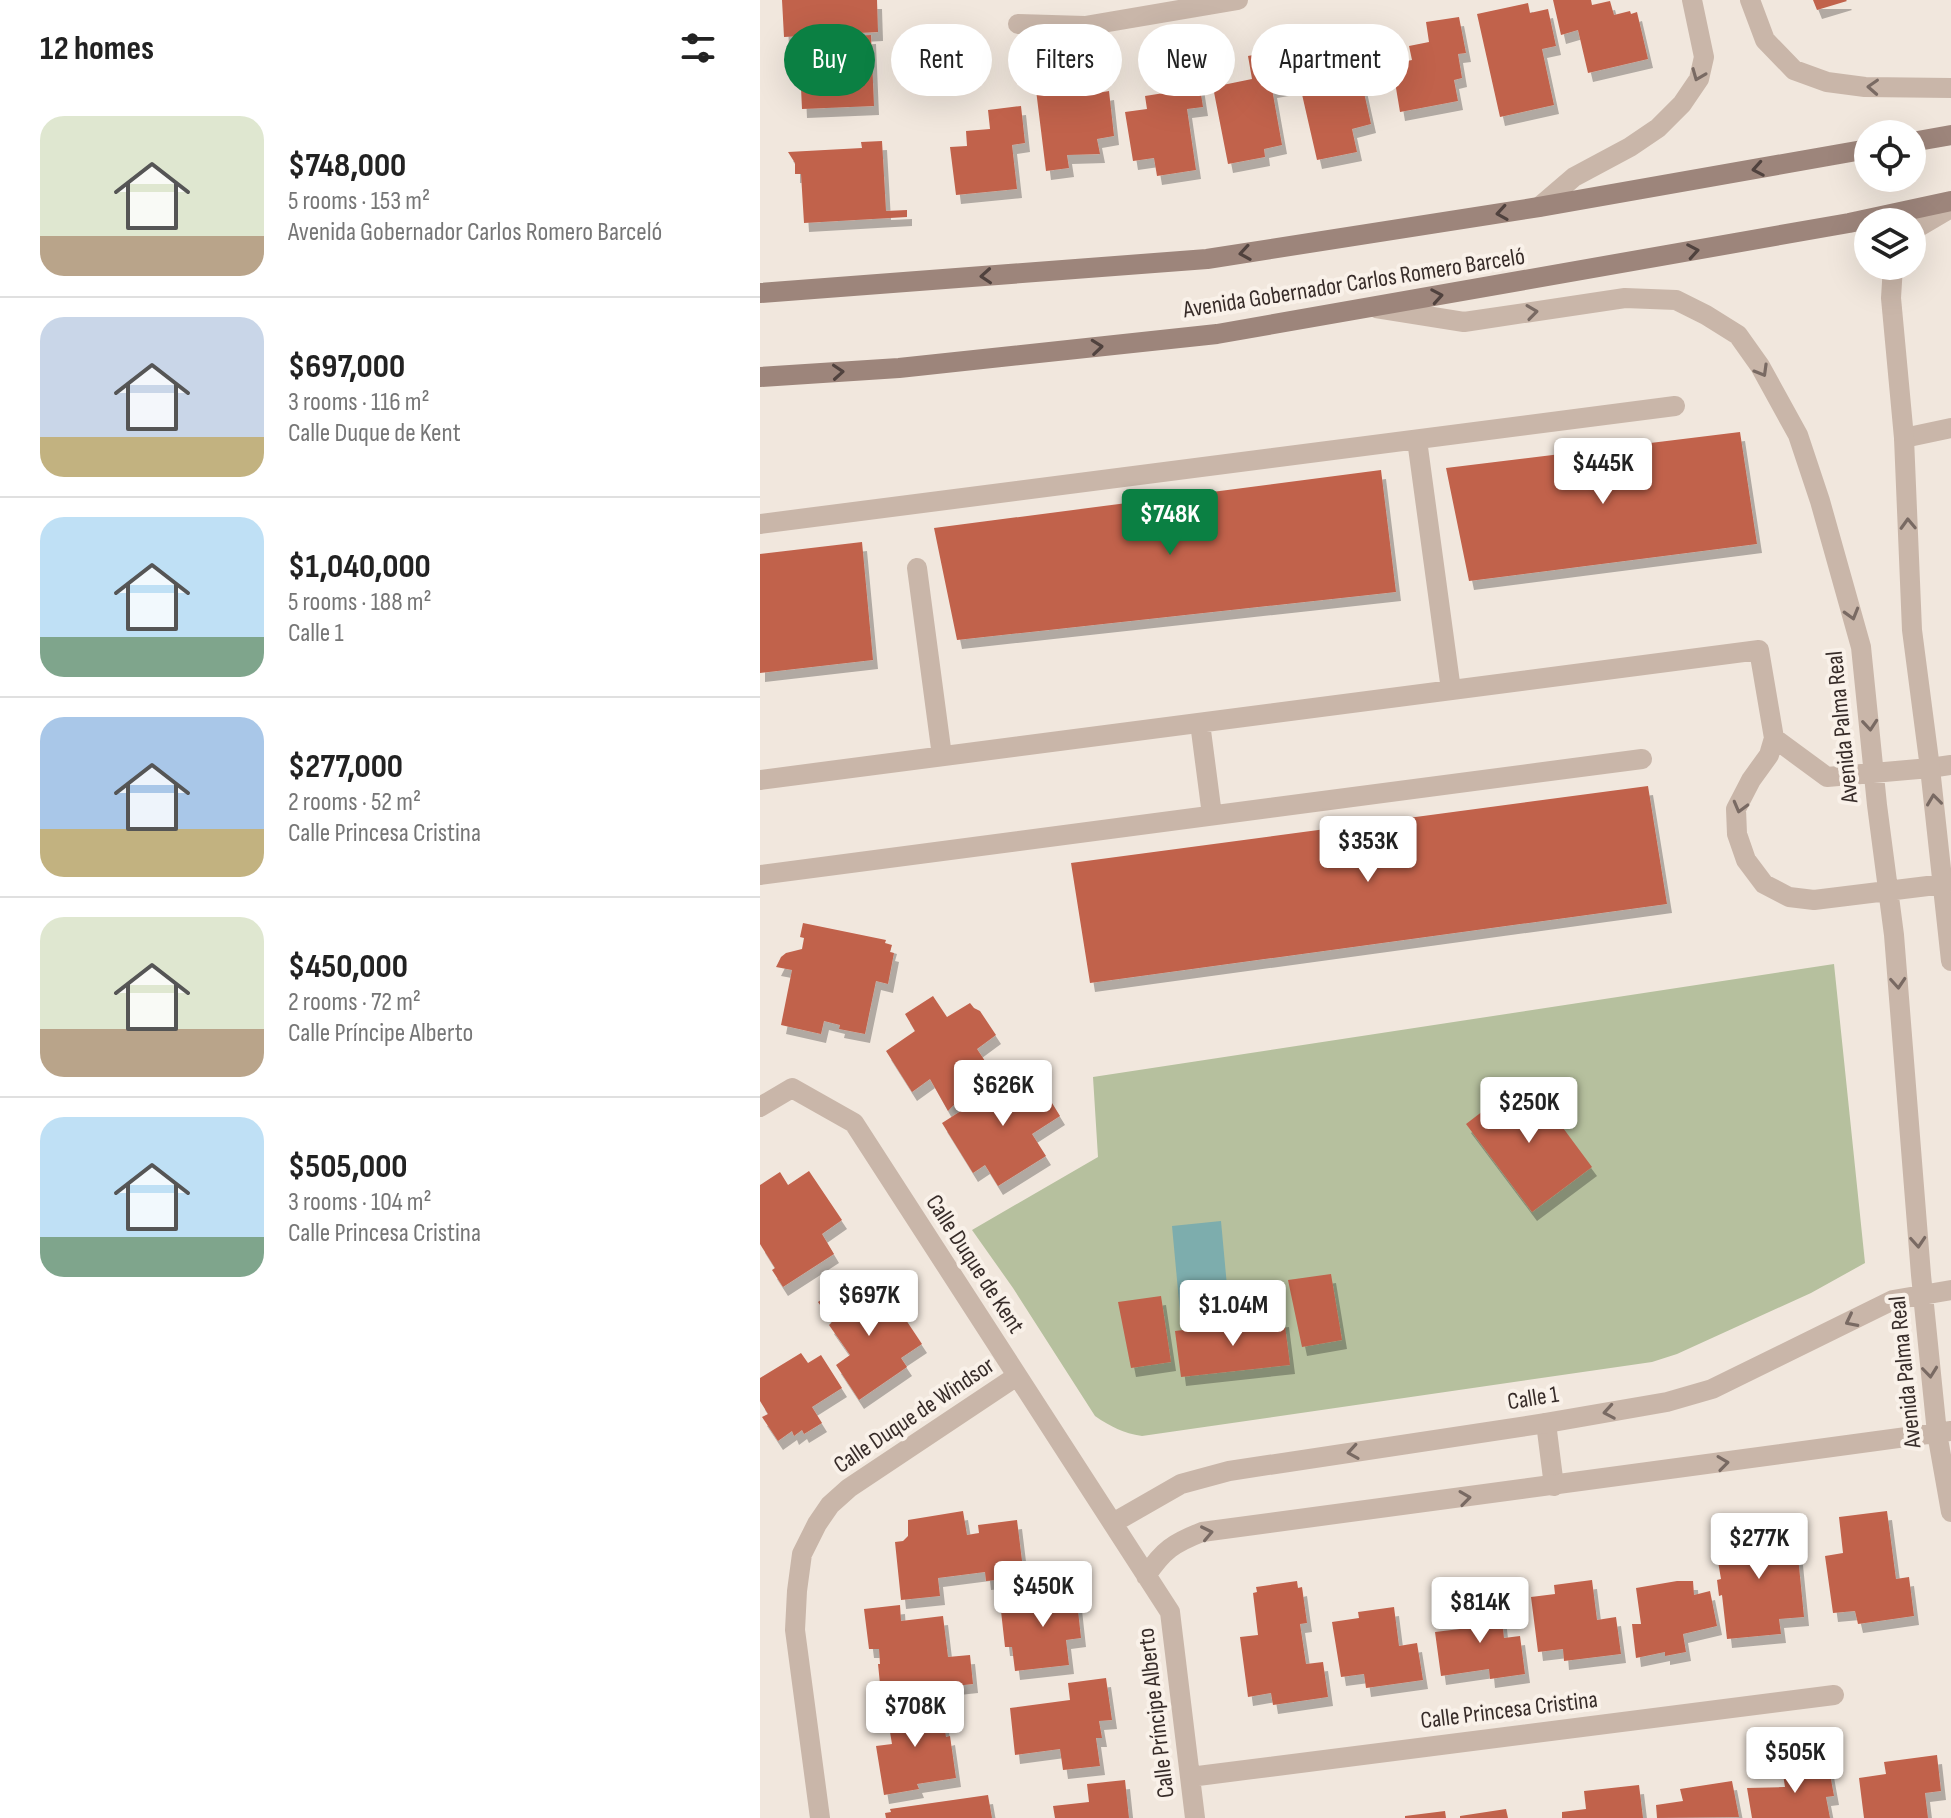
<!DOCTYPE html>
<html lang="en">
<head>
<meta charset="utf-8">
<style>
  :root { --surface:#fff; --page:#f2f2f2; --text:#222; --muted:#767676; --line:#e0e0e0; --accent:#0b8043 }
  body { margin:0; font-family:"Sofia Sans Condensed",sans-serif; background:var(--page); color:var(--text); height:100vh; display:flex; flex-direction:column; font-size:30px; white-space:nowrap }
  * { box-sizing:border-box; margin:0 }
  p { font-size:26px; color:var(--muted) }
  .icon { flex:none; width:44px; height:44px; fill:none; stroke:currentColor; stroke-width:2; stroke-linecap:round; stroke-linejoin:round }
  .map { position:relative; flex:1; overflow:hidden }
  .panel { display:flex; flex-direction:column; background:var(--surface); width:760px }
  .panel>* { flex:none }
  .banner { position:absolute; left:24px; top:24px; width:760px; height:72px; display:flex; gap:16px }
  .fabs { position:absolute; left:1094px; top:120px; display:grid; gap:16px }
  .fabs a { display:grid; place-items:center; width:72px; height:72px; border-radius:50%; background:var(--surface); box-shadow:0 8px 32px #0002; font-size:40px }
  .price { position:absolute; translate:-50% -68px; padding:0 18px; border-radius:8px; background:#fff; color:#222; font-size:26px; line-height:52px; filter:drop-shadow(0 2px 4px #0008) }
  .price::after { content:''; position:absolute; left:50%; top:48px; width:24px; height:18px; margin-left:-12px; background:inherit; clip-path:polygon(0 0,100% 0,50% 100%) }
  .price.current { background:var(--accent); color:#fff }
  ul { padding:0; list-style:none }
  li { display:flex; align-items:center; gap:24px; height:200px; padding:0 40px }
  li+li { border-top:2px solid var(--line) }
  li span { display:grid; place-items:center; flex:none; width:224px; height:160px; border-radius:24px; color:#555 }
  li>.icon { margin-inline-start:auto }
  span .icon { width:96px; height:96px; fill:#fffc; stroke-width:1 }
  li b { font-size:34px }
  h2 { display:flex; justify-content:space-between; align-items:center; height:96px; padding:0 40px; font-size:34px }
  .pill { padding:0 28px; border-radius:36px; background:var(--surface); box-shadow:0 8px 32px #0002; font-size:28px; line-height:72px }
  .pill.current { background:var(--accent); color:#fff }
  main { display:flex; flex:1; min-height:0 }
  .map>svg:first-child { display:block }
  .green { fill:#b6c09e }
  .water { fill:#7dadad }
  .building { fill:#c1624c; filter:url(#shadow) }
  .lines { fill:none; stroke-linecap:round; stroke-linejoin:round }
  .service { stroke:#c9b6a9; stroke-width:20 }
  .minor { stroke:#c9b6a9; stroke-width:20 }
  .secondary { stroke:#9d857b; stroke-width:20 }
  .oneway { stroke:#796a63 }
  .oneway2 { stroke:#50423e }
  .labels { text-anchor:middle; dominant-baseline:central; stroke-width:8; stroke-linejoin:round; paint-order:stroke }
  .street-label { font-size:24px; fill:#372c29; stroke:#f9f1e9 }
</style>
</head>
<body>
<main>
<section class="panel">
<h2>12 homes<svg class="icon" aria-label="filters" viewBox="0 0 24 24"><path d="M4 7h16M4 17h16"/><circle cx="9" cy="7" r="2"/><circle cx="15" cy="17" r="2"/></svg></h2>
<ul>
<li><span style="background:linear-gradient(#dfe7d0 75%,#b9a48a 0)"><svg class="icon" aria-label="home" viewBox="0 0 24 24"><path d="M3 11l9-7 9 7M6 9v11h12V9"/></svg></span><div><b>$748,000</b><p>5 rooms · 153 m²</p><p>Avenida Gobernador Carlos Romero Barceló</p></div></li>
<li><span style="background:linear-gradient(#c9d6e8 75%,#c2b280 0)"><svg class="icon" aria-label="home" viewBox="0 0 24 24"><path d="M3 11l9-7 9 7M6 9v11h12V9"/></svg></span><div><b>$697,000</b><p>3 rooms · 116 m²</p><p>Calle Duque de Kent</p></div></li>
<li><span style="background:linear-gradient(#bfe0f5 75%,#7fa58c 0)"><svg class="icon" aria-label="home" viewBox="0 0 24 24"><path d="M3 11l9-7 9 7M6 9v11h12V9"/></svg></span><div><b>$1,040,000</b><p>5 rooms · 188 m²</p><p>Calle 1</p></div></li>
<li><span style="background:linear-gradient(#a9c7e8 70%,#c2b280 0)"><svg class="icon" aria-label="home" viewBox="0 0 24 24"><path d="M3 11l9-7 9 7M6 9v11h12V9"/></svg></span><div><b>$277,000</b><p>2 rooms · 52 m²</p><p>Calle Princesa Cristina</p></div></li>
<li><span style="background:linear-gradient(#dfe7d0 70%,#b9a48a 0)"><svg class="icon" aria-label="home" viewBox="0 0 24 24"><path d="M3 11l9-7 9 7M6 9v11h12V9"/></svg></span><div><b>$450,000</b><p>2 rooms · 72 m²</p><p>Calle Príncipe Alberto</p></div></li>
<li><span style="background:linear-gradient(#bfe0f5 75%,#7fa58c 0)"><svg class="icon" aria-label="home" viewBox="0 0 24 24"><path d="M3 11l9-7 9 7M6 9v11h12V9"/></svg></span><div><b>$505,000</b><p>3 rooms · 104 m²</p><p>Calle Princesa Cristina</p></div></li>
</ul>
</section>
<div class="map">
<svg width="1191" height="1818" viewBox="0 0 1191 1818">
  <defs>
    <filter id="shadow"><feDropShadow dx="5" dy="9" stdDeviation="0" flood-color="#0004"/></filter>
  </defs>
  <rect width="100%" height="100%" fill="#f1e7dd"/>
  <path class="green" d="M1074,964L1105,1263L1051,1293L917,1354L892,1362L382,1436C363,1433 351,1427 335,1416L253,1288L212,1230L338,1157L333,1077Z"/>
  <path class="water" d="M461,1221L467,1286L456,1287L458,1308L420,1312L412,1226Z"/>
  <path class="building" d="M22,0H117L118,32L24,37Z
    M793,0H831L832,5L850,1L854,15L870,11L871,14L877,12L888,59L828,73L818,30L801,35Z
    M1053,0H1086L1087,1L1057,10Z
    M768,3L770,13L788,9L796,46L782,49L794,105L740,117L717,14Z
    M699,17L706,53L698,54L702,78L694,80L698,101L640,112L632,64L652,60L649,46L669,42L666,22Z
    M111,35L114,106L42,109L41,88H38L37,41L71,39V37Z
    M612,41L619,75L601,79L611,124L592,129L597,152L557,160L541,90L564,85L561,70L583,65L579,48Z
    M523,49L530,86L512,89L522,145L504,149L505,157L468,164L453,87L492,79L488,56Z
    M437,69L443,107L427,109L436,170L397,176L394,158L373,161L365,112L387,109L385,96L404,93L402,75Z
    M330,81L332,94L349,91L354,136L337,139L340,154L307,155L309,168L286,171L276,90Z
    M261,106L265,143L252,145L257,189L196,195L190,147L207,146L206,131L230,129L228,110Z
    M122,141L126,211L147,210V217L44,223L41,174H35V163L28,152L102,148L101,142Z
    M980,432L997,544L709,581L686,468Z
    M621,470L636,592L197,640L174,528Z
    M102,542L113,660L0,673V554Z
    M888,786L907,904L330,983L311,863Z
    M43,923L126,940L125,943L132,945L130,952L134,953L128,984L116,981L105,1034L79,1029L80,1025L64,1021L61,1034L21,1025L32,970L16,967L21,957L26,953L42,949L44,938L40,937Z
    M173,996L187,1017L210,1003L214,1008L220,1011L236,1035L217,1049L225,1061L224,1064L229,1074L216,1082L188,1111L170,1079L152,1092L126,1051L155,1031L145,1014Z
    M273,1072L300,1116L272,1134L286,1156L238,1186L225,1165L213,1173L182,1123L212,1104L210,1101L240,1083L245,1089Z
    M766,1078L832,1167L772,1212L706,1124Z
    M49,1171L82,1220L62,1234L74,1254L23,1287L12,1270L15,1268L0,1244V1185L20,1172L28,1185Z
    M571,1274L582,1340L542,1347L528,1280Z
    M90,1280L110,1310L130,1296L162,1344L141,1358L147,1367L99,1400L76,1365L90,1355L69,1325L72,1322L58,1302Z
    M401,1296L411,1362L371,1368L358,1302Z
    M524,1318L530,1365L421,1377L415,1331Z
    M41,1353L48,1363L61,1355L82,1388L52,1407L62,1423L44,1434L42,1430L34,1436L32,1431L18,1441L2,1417L8,1414L0,1401V1378Z
    M203,1511L207,1535L219,1533L218,1525L257,1520L264,1577L226,1581L225,1572L178,1578L180,1596L141,1600L135,1542L143,1541L148,1536V1520Z
    M1127,1511L1136,1579L1149,1577L1154,1616L1098,1624L1095,1611L1073,1613L1065,1556L1083,1553L1079,1517Z
    M1035,1526L1044,1617L1019,1619L1021,1634L967,1639L962,1595L959,1596L957,1580L961,1579L954,1538Z
    M832,1580L837,1620L856,1617L861,1654L804,1661L803,1649L778,1652L771,1597L795,1594L794,1585Z
    M537,1581L538,1588L542,1587L547,1623L540,1624L546,1664L563,1662L568,1697L513,1705L511,1693L488,1697L480,1637L498,1635L493,1593L497,1592L496,1587Z
    M917,1581H933L934,1595L950,1591L957,1626L923,1634L926,1652L905,1656V1652L876,1658L872,1624H881L876,1588Z
    M315,1583L321,1638L306,1640L309,1665L255,1671L252,1647H245L241,1611L278,1608L276,1588Z
    M740,1603L744,1638L760,1636L765,1674L730,1679L729,1669L681,1676L675,1632L700,1629L698,1609Z
    M140,1605L141,1621L183,1616L188,1657L210,1655L213,1684L121,1694L118,1664H120L119,1649H109L104,1609Z
    M634,1607L639,1646L657,1643L663,1680L606,1688L604,1674L581,1677L572,1622L599,1618L598,1612Z
    M346,1678L352,1720L339,1721L342,1738H336L340,1766L303,1770L300,1749L255,1755L250,1708L310,1700L308,1683Z
    M171,1701L173,1718L183,1717L186,1737L190,1736L196,1778L157,1784L159,1789L124,1795L116,1746L132,1744L126,1708Z
    M1177,1755L1181,1791L1165,1793L1168,1818H1104L1099,1778L1126,1774L1124,1762Z
    M1068,1763L1074,1796L1066,1797L1070,1818H992L987,1788L1025,1787L1022,1768Z
    M365,1780L369,1818H295L293,1806L329,1802L327,1784Z
    M972,1781L979,1817L897,1818L896,1805L923,1801L920,1789Z
    M879,1785L883,1818H802V1812L826,1809L824,1791Z
    M228,1795L232,1818H126L125,1813L131,1812L130,1809Z
    M746,1809L748,1818H700V1816Z
    M685,1811L686,1818H645V1816Z"/>
  <g class="lines">
    <path class="service" d="M1144,438L1191,428
      M1170,768L1191,765
      M786,1423L794,1486"/>
    <path class="minor" d="M990,0L1005,40L1034,70L1067,82L1105,87L1191,88
      M258,24L325,26L478,0
      M779,207L814,177L870,147L898,128L922,104L939,79L944,57L932,0
      M1152,231L1191,208
      M1133,266L1131,298L1144,438L1152,630L1170,768L1191,961
      M616,308L704,322L865,298L916,300L946,315L978,335L1000,366L1038,435L1060,501L1101,647L1117,805L1134,935L1161,1275L1177,1433L1191,1512
      M657,440L691,690
      M0,524L915,406
      M157,568L182,756
      M440,723L452,815
      M1014,738L1067,777L1170,768
      M0,780L999,650L1014,738L1009,755L991,780L976,809L977,834L986,860L1004,884L1029,897L1054,900L1184,884
      M0,875L882,759
      M0,1107L32,1088L94,1123L410,1612L435,1818
      M353,1523L421,1484L469,1471L786,1423L907,1402L952,1389L1133,1300L1191,1290
      M386,1576C403,1550 414,1543 442,1532L1191,1431
      M430,1777L1074,1695
      M60,1818L35,1630L37,1591L42,1554L57,1524L70,1505L89,1488L257,1376"/>
    <path class="secondary" d="M1152,142L1191,135
      M0,293L447,259L779,207L1108,149
      M0,377L139,368L457,334L1089,223L1191,201"/>
  </g>
  <defs><path id="oneway-chevron" d="M-2-3.5L2.5 0L-2 3.5" fill="none" stroke-width="1.6" stroke-linecap="round" stroke-linejoin="round" transform="scale(2)"/></defs>
  <g class="oneway">
    <use href="#oneway-chevron" transform="translate(938 75) rotate(112)"/>
    <use href="#oneway-chevron" transform="translate(1113 87) rotate(-177)"/>
    <use href="#oneway-chevron" transform="translate(772 312) rotate(-8)"/>
    <use href="#oneway-chevron" transform="translate(1002 371) rotate(60)"/>
    <use href="#oneway-chevron" transform="translate(1148 524) rotate(-92)"/>
    <use href="#oneway-chevron" transform="translate(1092 614) rotate(74)"/>
    <use href="#oneway-chevron" transform="translate(1110 725) rotate(85)"/>
    <use href="#oneway-chevron" transform="translate(1174 800) rotate(-97)"/>
    <use href="#oneway-chevron" transform="translate(980 807) rotate(105)"/>
    <use href="#oneway-chevron" transform="translate(1138 983) rotate(86)"/>
    <use href="#oneway-chevron" transform="translate(1158 1242) rotate(86)"/>
    <use href="#oneway-chevron" transform="translate(1091 1321) rotate(153)"/>
    <use href="#oneway-chevron" transform="translate(1170 1372) rotate(84)"/>
    <use href="#oneway-chevron" transform="translate(849 1412) rotate(170)"/>
    <use href="#oneway-chevron" transform="translate(593 1452) rotate(171)"/>
    <use href="#oneway-chevron" transform="translate(963 1463) rotate(-8)"/>
    <use href="#oneway-chevron" transform="translate(705 1498) rotate(-8)"/>
    <use href="#oneway-chevron" transform="translate(447 1533) rotate(-12)"/>
  </g>
  <g class="oneway2">
    <use href="#oneway-chevron" transform="translate(998 169) rotate(170)"/>
    <use href="#oneway-chevron" transform="translate(742 213) rotate(171)"/>
    <use href="#oneway-chevron" transform="translate(933 251) rotate(-10)"/>
    <use href="#oneway-chevron" transform="translate(485 253) rotate(171)"/>
    <use href="#oneway-chevron" transform="translate(226 276) rotate(176)"/>
    <use href="#oneway-chevron" transform="translate(677 296) rotate(-10)"/>
    <use href="#oneway-chevron" transform="translate(337 347) rotate(-6)"/>
    <use href="#oneway-chevron" transform="translate(78 372) rotate(-4)"/>
  </g>
  <g class="labels">
    <g class="street-label">
      <text transform="translate(594 283) rotate(-9)">Avenida Gobernador Carlos Romero Barceló</text>
      <text transform="translate(1082 727) rotate(-96)">Avenida Palma Real</text>
      <text transform="translate(215 1264) rotate(57)">Calle Duque de Kent</text>
      <text transform="translate(1145 1372) rotate(-96)">Avenida Palma Real</text>
      <text transform="translate(773 1398) rotate(-9)">Calle 1</text>
      <text transform="translate(154 1415) rotate(-34)">Calle Duque de Windsor</text>
      <text transform="translate(749 1710) rotate(-7)">Calle Princesa Cristina</text>
      <text transform="translate(396 1713) rotate(-97)">Calle Príncipe Alberto</text>
    </g>
  </g>
</svg>
<div class="fabs">
<a><svg class="icon" aria-label="locate" viewBox="0 0 24 24"><circle cx="12" cy="12" r="6"/><path d="M12 2v4M12 18v4M2 12h4M18 12h4"/></svg></a>
<a><svg class="icon" aria-label="layers" viewBox="0 0 24 24"><path d="M12 4l9 5-9 5-9-5zM3 14l9 5 9-5"/></svg></a>
</div>
<b class="price" style="left:843px;top:506px">$445K</b>
<b class="price current" style="left:410px;top:557px">$748K</b>
<b class="price" style="left:608px;top:884px">$353K</b>
<b class="price" style="left:243px;top:1128px">$626K</b>
<b class="price" style="left:769px;top:1145px">$250K</b>
<b class="price" style="left:109px;top:1338px">$697K</b>
<b class="price" style="left:473px;top:1348px">$1.04M</b>
<b class="price" style="left:999px;top:1581px">$277K</b>
<b class="price" style="left:283px;top:1629px">$450K</b>
<b class="price" style="left:720px;top:1645px">$814K</b>
<b class="price" style="left:155px;top:1749px">$708K</b>
<b class="price" style="left:1035px;top:1795px">$505K</b>
<div class="banner">
<a class="pill current">Buy</a>
<a class="pill">Rent</a>
<a class="pill">Filters</a>
<a class="pill">New</a>
<a class="pill">Apartment</a>
</div>
</div>
</main>
</body>
</html>
